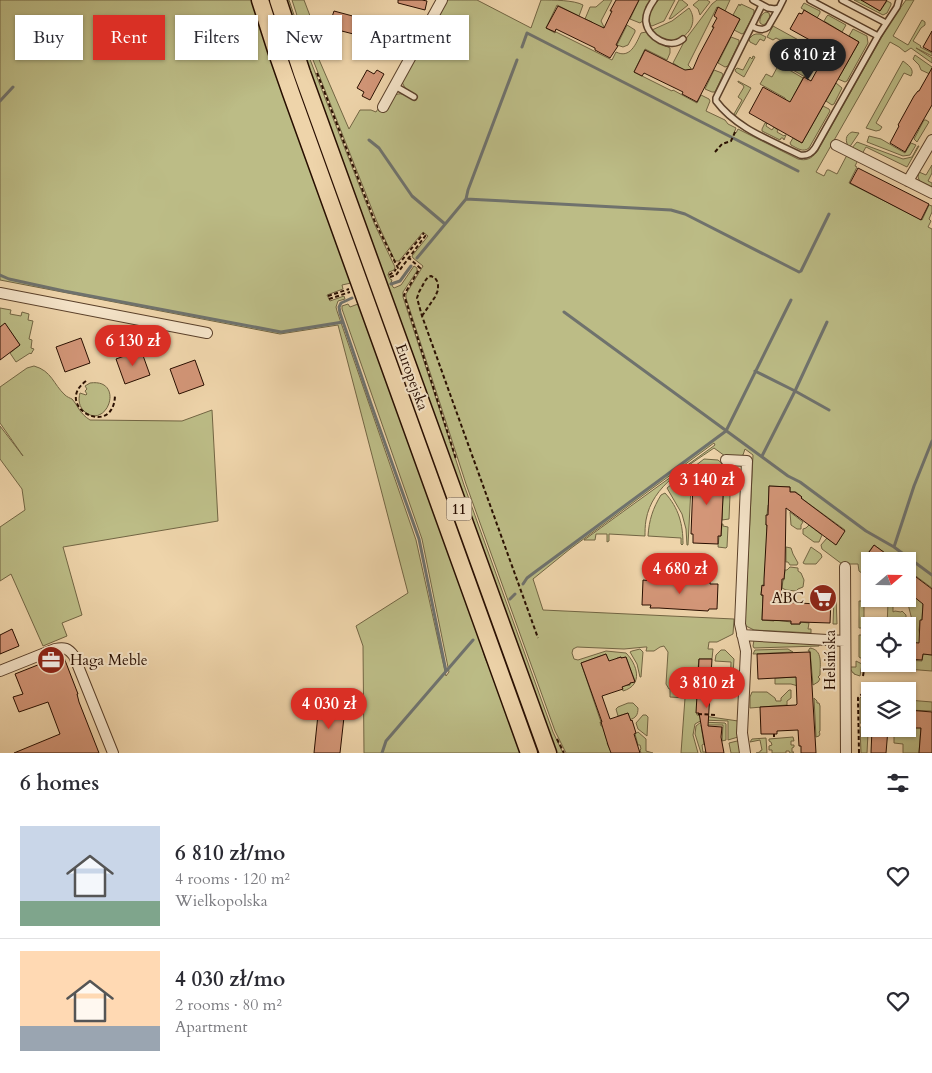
<!DOCTYPE html>
<html lang="en">
<head>
<meta charset="utf-8">
<style>
  :root { --surface:#fff; --page:#f7f7f7; --text:#2b2b33; --muted:#7c7c81; --line:#e1e1e2; --accent:#d93025 }
  body { margin:0; font-family:Cardo,serif; background:var(--page); color:var(--text); height:100vh; display:flex; flex-direction:column; font-size:19px; white-space:nowrap }
  * { box-sizing:border-box; margin:0 }
  p { font-size:16px; color:var(--muted) }
  .icon { flex:none; width:28px; height:28px; fill:none; stroke:currentColor; stroke-width:2; stroke-linecap:round; stroke-linejoin:round }
  .map { position:relative; height:753px; overflow:hidden }
  .drawer { display:flex; flex-direction:column; background:var(--surface); flex:1 }
  .drawer>* { flex:none }
  .guide { position:absolute; left:15px; top:15px; width:500px; height:45px; display:flex; gap:10px }
  .needle { width:32px; rotate:70deg }
  .fabs { position:absolute; left:861px; top:552px; display:grid; gap:10px }
  .fabs a { display:grid; place-items:center; width:55px; height:55px; border-radius:0px; background:var(--surface); box-shadow:0 1px 4px #0004; font-size:25px }
  .price { position:absolute; translate:-50% -42px; padding:0 11px; border-radius:18px; background:var(--accent); color:#fff; font-size:16px; line-height:32px; filter:drop-shadow(0 1px 2px #0008) }
  .price::after { content:''; position:absolute; left:50%; top:30px; width:15px; height:11px; margin-left:-8px; background:inherit; clip-path:polygon(0 0,100% 0,50% 100%) }
  .price.selected { background:#222; color:#fff }
  ul { padding:0; list-style:none }
  li { display:flex; align-items:center; gap:15px; height:125px; padding:0 20px }
  li+li { border-top:1px solid var(--line) }
  li span { display:grid; place-items:center; flex:none; width:140px; height:100px; border-radius:0px; color:#555 }
  li>.icon { margin-inline-start:auto }
  span .icon { width:60px; height:60px; fill:#fffc; stroke-width:1 }
  li b { font-size:21px }
  h2 { display:flex; justify-content:space-between; align-items:center; height:60px; padding:0 20px; font-size:21px }
  .pill { padding:0 18px; border-radius:0px; background:var(--surface); box-shadow:0 1px 4px #0004; font-size:18px; line-height:45px }
  .pill.selected { background:var(--accent); color:#fff }
  .map>svg:first-child { display:block }
  .green { fill:#bcbc86; stroke:#726543; fill-rule:evenodd }
  .lines { fill:none; stroke-linecap:round; stroke-linejoin:round }
  .stream { stroke:#6f726d; stroke-width:3 }
  .building { fill:#d39678; stroke:#280e00 }
  .service-casing { stroke:#5a402a; stroke-width:8 }
  .minor-casing { stroke:#5a402a; stroke-width:12 }
  .primary-casing { stroke:#280e00; stroke-width:19 }
  .path { stroke:#280e00; stroke-width:2; stroke-dasharray:4 2.5; stroke-linecap:butt }
  .service { stroke:#f4e3c8; stroke-width:5 }
  .minor { stroke:#f4e3c8; stroke-width:10 }
  .primary { stroke:#eed4aa; stroke-width:16 }
  .labels { text-anchor:middle; dominant-baseline:central; stroke-width:4; stroke-linejoin:round; paint-order:stroke }
  .shield { fill:#f4e3c8; stroke:#654e3c; stroke-width:1 }
  .shield-label { font-size:14px; font-weight:bold; fill:#280e00 }
  .street-label { font-size:15px; fill:#280e00; stroke:#f4e3c8 }
  .poi-label { font-size:15px; fill:#280e00; stroke:#f4e3c8; text-anchor:end }
</style>
</head>
<body>
<div class="map">
<svg width="932" height="753" viewBox="0 0 932 753">
  <rect width="100%" height="100%" fill="#eed4aa"/>
  <filter id="stains"><feTurbulence type="fractalNoise" baseFrequency=".004" numOctaves="4"/><feColorMatrix values="0 0 0 0 .2 0 0 0 0 .09 0 0 0 0 .02 0 0 0 .5 -.17"/></filter>
  <radialGradient id="worn" r=".72"><stop offset=".6" stop-color="#630" stop-opacity="0"/><stop offset="1" stop-color="#630" stop-opacity=".3"/></radialGradient>
  <path class="green" d="M0,0H255L481,635C482,652 485,663 496,676L524,753H364L363,646L356,626L408,593L338,325L280,334L0,280ZM351,283L358,304L350,307L348,304L342,306V309L422,539L449,672L446,676L416,540L337,311L336,307L338,301L345,299L344,296L330,301L327,295L343,289L342,285Z
    M266,0H273L542,753H535Z
    M284,0H289L302,39L374,223L395,267L394,270L389,272L388,275L390,279L392,280L391,283L393,287L394,288L401,285L414,266L417,268V271L403,292V297L464,485L553,732L563,753H553Z
    M292,0H304L323,50L314,48L349,129L360,110H371L376,112C380,105 394,92 402,94C406,95 410,98 414,100L416,95L405,88L402,82L447,0H477L531,28L541,0C553,0 574,0 583,5L579,16L557,5L546,28L555,33L556,32L612,60L616,52C630,59 636,44 641,33L646,32L654,40L670,48V53L667,60L645,49L634,72L672,91L673,90L697,103L701,95L709,99L710,101L706,111L725,120L728,124L736,128L734,133H736L738,129L798,159C806,161 811,159 817,152L889,24L906,0H914L893,36L908,45L922,20L925,22V25L921,28L913,41L921,46L920,47L932,53V56L916,48L932,58V63L911,48L905,52L899,47L890,42L816,172L824,176L827,170H829L837,174L847,155L858,160L855,166L857,167L849,183L922,220L929,205L932,206V212L929,219L931,221L928,227L932,229V588L913,574L911,575L908,573V561H895V560L874,545L863,559L870,564C870,569 869,574 863,574L859,571L858,564H842L822,549L821,545L827,538L836,545L845,530L801,498L802,497L796,492H790V487L769,486V505H768L766,525H767V531H769L764,585L762,586L761,595H763L762,620L774,621L775,620L791,622V624H800L801,622L809,623L808,629H811V633L754,630L746,626L745,622L753,455L745,449L743,455L740,456H725L714,448C687,467 652,485 646,520C645,526 645,531 645,536L609,534V541L607,542V534H596L595,540H584L715,445L714,443L570,549L533,579L543,610L734,619L733,634L717,642H709L708,649H713L712,659H699L698,669H693L692,684H698L697,715L738,721V737L728,740V721L702,720L695,724L693,735L698,753H681L685,698L670,697V689H669L666,684L668,652L664,646L660,647L654,651H646L647,647H645L624,649L577,647L573,649L572,653L574,659L578,660L606,651L626,653C637,664 644,685 623,691L622,686L630,685V683L635,681L626,657L622,658L621,657L617,658V660L609,662L606,654L581,663L601,722H600L601,726H603L606,738L609,742L607,743L612,753H566L555,731L466,484L406,298V294L423,266L413,258L412,256L428,236L423,232L399,261H395L377,222L304,37Z
    M604,0H612L601,21L604,27L601,33L592,24V22L585,19L590,7H596Z
    M639,0H651L646,6L644,20L640,23L630,19Z
    M659,0H675L664,21L652,26L650,25C648,15 651,6 659,0Z
    M679,0H682L688,5L672,18L669,19Z
    M699,0H707L710,2L700,15L698,9L693,5Z
    M717,0H730L725,11L717,7L688,65L691,68L689,73L679,68V67L673,63L685,40L712,4Z
    M854,0H866L865,2L880,11L887,1L891,3V5L887,13L883,15Z
    M804,3L820,11V13L817,18L801,8Z
    M739,4L740,6L741,4L754,10V14L744,33L742,34L734,30L740,19L733,15Z
    M689,8C704,29 672,55 652,30L672,21Z
    M766,12L769,13L770,17L767,23L763,25L760,23C759,19 762,13 766,12Z
    M828,15L846,25L842,32L824,21L827,16Z
    M627,25L635,30V32L628,45L623,47L617,45Z
    M773,26L813,48L818,47L826,51L823,57L815,59L805,77L779,62L787,48L782,44V41L776,38L773,40L767,37Z
    M853,29L867,36L868,43L847,81L845,82L838,79L859,42L849,36Z
    M756,34H760L766,37L764,41L760,39L756,45L750,42L749,39L753,35Z
    M731,37L739,40V43L728,66L725,67L718,63Z
    M915,55L932,67V75L921,70L919,65L913,59Z
    M753,56L755,57L744,77L736,72L735,70L737,68L743,70L750,57L752,59Z
    M903,61C908,65 915,69 911,76L904,73L876,123L882,127L880,130L876,131L866,128Z
    M779,64L803,78L794,95L796,103L787,104L785,98L760,84L766,74L772,77Z
    M714,70L722,73L723,75L715,92H712L705,89Z
    M738,81L751,88L735,116L734,114L742,100L738,97L744,87L743,85L738,82Z
    M836,83L842,88L834,104L832,105L826,101Z
    M823,106L829,109L830,111L809,148C803,153 797,148 791,145L790,143L793,138L802,143Z
    M924,120H926L929,122L917,142L914,139Z
    M765,123H767L766,126L772,130L774,127L778,130L777,132L784,136L785,135H786L784,140L783,138H781L780,140L762,131V129Z
    M852,132L859,133L849,148C845,141 845,135 852,132Z
    M869,136L881,139L905,153L911,143L916,145L910,155L903,156L867,142Z
    M857,142L903,159L912,157L918,146H919L907,167L866,147L862,154L851,149Z
    M932,165V173L928,181L932,183V190L920,182L918,177L919,172L926,175Z
    M0,308L11,310L10,314L21,316L22,312L29,314L28,320L33,321L29,339L32,340L31,348L34,349L31,354L30,353L16,362L10,353L20,345L5,324L0,327Z
    M34,366C52,371 53,384 65,395C67,397 70,398 72,399C79,407 79,413 90,420L182,421L212,410L218,521L63,547L82,615L62,623L67,636L43,646L11,574L0,581V527L25,510L22,489L0,459V426L23,456L0,423V387L27,368Z
    M90,383C125,378 108,430 85,412C79,407 78,400 80,393L86,395L87,394L85,391L87,389L85,386Z
    M704,459L718,460L731,471L730,487H726L725,490H723L724,477H722V468L696,467L695,466Z
    M692,468L688,545H687L686,529L682,514L667,488Z
    M665,493C679,508 683,525 683,544L682,545L681,544V538L648,536C649,520 653,508 661,495Z
    M723,493L730,495L729,519L722,520Z
    M790,512L803,522L801,525V529H797L791,525Z
    M722,524H723V526L728,527L727,547L726,548L718,547L719,536H721Z
    M809,525L822,535L819,542H814L803,534V529L806,528Z
    M786,547L791,548L793,554L798,563L797,565H790L788,562H786Z
    M811,547L821,554L822,557L816,564H805L803,563Z
    M790,567L798,568V571L801,573L804,580L803,587L798,589L796,591L786,590L782,588L783,580H784L785,570H787Z
    M836,596L837,624H833L834,598Z
    M866,598H870L872,601L870,603H864V628H859V601H865Z
    M916,598L923,603L922,620L920,621L919,630L921,645L912,643V639L908,638C906,630 910,627 912,620L908,604L911,600L913,601Z
    M880,599H887L893,604V612L895,611L901,612L902,611L906,615V620L903,626H891L893,624L891,622L887,626L888,603H882Z
    M859,635H867L865,636L864,660L859,657Z
    M754,640L819,643V646L754,648L753,646Z
    M810,648C823,650 820,664 820,675L818,677L820,679L818,682L813,685L810,651H808Z
    M640,649L643,652L641,677H640L637,664L630,652L632,651Z
    M788,649L793,652L753,654L755,650Z
    M721,650H725L734,659L732,688H730L731,662L715,661L716,655Z
    M923,654L932,655V671L880,667V664H908V660L922,661Z
    M856,661L862,664L860,676L854,674V673H853L849,667H856Z
    M797,677L798,686L791,684H775V678Z
    M789,690H791V698L787,701V705L750,708V697L752,692H767L775,698L776,701H781V698Z
    M862,696L870,697V724L860,723V698Z
    M814,698L817,701V703H819L820,706V731L819,732L820,734L819,736L816,737Z
    M908,700L932,702V711L908,710Z
    M628,703H633L638,708C638,715 636,718 629,720L628,713L618,716L616,709L618,707Z
    M643,715H646L648,717L647,736L638,729L636,723Z
    M701,722L725,723L726,724V740L722,741L723,725H701L704,744L702,745L703,752H706V753H701L695,734L696,726Z
    M860,727L869,728L867,729V733H868L867,753H861Z
    M912,727H921L919,753H903V744L894,743V731L911,732Z
    M638,732L646,739V751L653,753H641L640,750L641,749L640,745H638L635,734Z
    M793,737L794,741H791V745H794V747L792,748V752H794L793,753H790L789,751H786V753H772V750H769V746L772,745L771,742L769,741V739Z
    M766,738L767,753H756L760,752V751L762,750L760,740L750,742L752,739Z
    M737,741H738L741,753H731L729,743Z"/>
  <g class="lines">
    <path class="stream" d="M522,47L527,33L731,137
      M0,101L13,87
      M733,138L798,171
      M369,140L379,148L412,196L445,224
      M466,199L671,210L685,214L799,272L801,271L829,214
      M417,258L466,199L468,190L517,60
      M0,275L9,279L64,291L281,332L343,322
      M391,284L400,281L411,266
      M352,298L341,303L339,307L340,313L371,404L419,539L446,671
      M564,312L788,476L800,482L866,531L894,547L932,575
      M755,371L795,391L829,410
      M762,456L795,391L827,322
      M894,547L914,486L932,441
      M523,584L527,578L535,572L726,431L791,300
      M510,599L515,594
      M382,753L386,741L473,640"/>
  </g>
  <path class="building" d="M398,0H422L427,1L425,10L398,3Z
    M616,0H639L616,45L618,46L610,58L595,50V48L556,29L555,32L546,28L558,6L604,28L612,11H610Z
    M861,0H887L880,11Z
    M718,7L740,19L697,102L682,94L683,92L679,90L644,73L642,76L634,72L645,50L685,70L693,69L699,55L714,27H712L717,18L714,16Z
    M804,10L859,42L802,143L749,113L763,87L790,102L804,77L811,81L827,52L818,47L817,44L790,29L799,13L802,14Z
    M334,11L401,29L399,37L394,36L392,44L334,29L336,21L331,20Z
    M932,31V52L923,47Z
    M932,68V105L905,152L890,143L899,126L898,125L914,96L918,91H919Z
    M367,70L374,74L377,70L384,74L370,100L362,96L364,92L357,88Z
    M858,168L929,204L921,220L850,183Z
    M5,323L20,345L0,360V327Z
    M81,338L90,363L65,372L56,347Z
    M141,350L150,375L125,384L116,359Z
    M195,360L204,385L179,394L170,369Z
    M697,467L722,469L721,477H724L722,518L721,536H718V544L693,543V534H691L693,483L694,476H696Z
    M769,486L790,487V492H795L802,497L801,498L845,531L836,545L786,508L785,568L784,579H782L781,602L817,604L818,587L831,599L830,623L800,622V624H791V621L762,620L763,595H761L762,585L764,586V579L767,525H766V515H768Z
    M874,545L896,561H870L865,558Z
    M908,573L911,575L912,574L932,589V655L923,654L922,660L908,659V642L919,643L920,620H922L923,604L908,592Z
    M652,578L710,582V584H718L717,609H709L708,611L659,608H650L651,605H642L643,580L652,581Z
    M12,629L19,646L0,654V635Z
    M810,652L816,753H801V746H799L798,730L777,731V734H761L760,707L796,705L797,704L796,677L758,679L757,654Z
    M606,654L609,661L621,657V658L626,657L635,682L630,683V684L622,687L623,689L602,696L610,719L628,713L631,721L632,720L636,733L634,734L640,753H611L608,745L601,722H602L581,663Z
    M63,655L78,694H77L79,702L99,753H14L60,734L48,702L19,712L13,697L23,694L15,674Z
    M699,659H712L708,726L722,727L721,737L724,753H706L699,713H696Z
    M319,705L345,708L340,753H314Z
    M908,710L932,712V753H919L921,728H908Z
    M872,729H888L886,753H871Z"/>
  <g class="lines">
    <g class="service-casing">
      <path id="service" d="M654,0C649,7 645,14 646,22C648,38 670,50 683,39
        M753,0L768,8L775,9L779,8L783,0
        M842,0L886,23
        M762,5L716,98V101C736,128 770,140 800,155C807,156 811,154 815,148L878,36L810,0
        M752,26C758,30 763,31 768,27L779,8
        M878,36L897,7L899,0
        M395,86L414,97"/>
    </g>
    <g class="minor-casing">
      <path id="minor" d="M383,107L442,0
        M836,145L932,193
        M908,181L932,140
        M0,293L207,333
        M726,460L747,461L740,624L746,651L742,733L745,753
        M845,567L846,753
        M742,635L845,641
        M0,671L55,649C64,647 68,648 74,656L113,753"/>
    </g>
    <g class="primary-casing">
      <path id="primary" d="M260,0L276,50L291,93L529,753
        M278,0L302,73L548,753"/>
    </g>
    <path class="path" d="M317,73L375,222L399,270
      M715,152L722,144L731,141L736,130
      M408,257L420,268L404,295L456,459
      M398,265L424,233
      M389,275L394,272L396,269
      M390,277L396,275L426,235
      M328,296L349,289
      M329,299L350,292
      M422,316L435,297L438,290V285L437,281L435,278L431,276L428,277L425,281L419,292L417,298L422,316L450,394L538,638
      M86,381C52,406 114,440 115,395
      M863,676L865,664
      M698,714L717,715
      M774,734V737
      M557,739L564,753
      M859,753L858,698L862,694L863,685"/>
    <use href="#service" class="service"/>
    <use href="#minor" class="minor"/>
    <use href="#primary" class="primary"/>
  </g>
  <defs>
    <g id="supermarket-disc" transform="scale(1.4375)"><circle r="9.5" fill="#8f2418" stroke="#f4e3c8"/><path d="M-6-5.5h2.5l.6 2H6L4.5 2H-2.5L-4.4-4H-6ZM-1.5 3.2a1.3 1.3 0 1 0 .1 0ZM3 3.2a1.3 1.3 0 1 0 .1 0Z" fill="#fff"/></g>
    <g id="office-disc" transform="scale(1.4375)"><circle r="9.5" fill="#8f2418" stroke="#f4e3c8"/><path d="M-6-3h4V-5.5h4V-3h4V5H-6ZM-1-4.5V-3h2v-1.5ZM-6 0V1H6V0Z" fill="#fff"/></g>
  </defs>
  <g fill-rule="evenodd">
    <use href="#supermarket-disc" x="823" y="598"/>
    <use href="#office-disc" x="51" y="660"/>
  </g>
  <g class="labels">
    <rect class="shield" x="446.5" y="497.5" width="25" height="23" rx="4"/>
    <g class="shield-label">
      <text x="459" y="509">11</text>
    </g>
    <g class="street-label">
      <text transform="translate(412 377) rotate(70)">Europejska</text>
      <text transform="translate(830 660) rotate(-90)">Helsińska</text>
    </g>
    <g class="poi-label">
      <text x="804" y="598">ABC</text>
      <text x="70" y="660" text-anchor="start">Haga Meble</text>
    </g>
  </g>
  <rect width="100%" height="100%" filter="url(#stains)"/>
  <rect width="100%" height="100%" fill="url(#worn)"/>
</svg>
<div class="fabs">
<a><svg class="needle" viewBox="-14 -14 28 28"><path d="M0-13l5 13h-10z" fill="#e53935"/><path d="M0 13l5-13h-10z" fill="#7c7c81"/></svg></a>
<a><svg class="icon" aria-label="locate" viewBox="0 0 24 24"><circle cx="12" cy="12" r="6"/><path d="M12 2v4M12 18v4M2 12h4M18 12h4"/></svg></a>
<a><svg class="icon" aria-label="layers" viewBox="0 0 24 24"><path d="M12 4l9 5-9 5-9-5zM3 14l9 5 9-5"/></svg></a>
</div>
<b class="price selected" style="left:808px;top:81px">6 810 zł</b>
<b class="price" style="left:133px;top:367px">6 130 zł</b>
<b class="price" style="left:707px;top:506px">3 140 zł</b>
<b class="price" style="left:680px;top:595px">4 680 zł</b>
<b class="price" style="left:707px;top:709px">3 810 zł</b>
<b class="price" style="left:329px;top:730px">4 030 zł</b>
<div class="guide">
<a class="pill">Buy</a>
<a class="pill selected">Rent</a>
<a class="pill">Filters</a>
<a class="pill">New</a>
<a class="pill">Apartment</a>
</div>
</div>
<section class="drawer">
<h2>6 homes<svg class="icon" aria-label="filters" viewBox="0 0 24 24"><path d="M4 7h16M4 17h16"/><circle cx="9" cy="7" r="2"/><circle cx="15" cy="17" r="2"/></svg></h2>
<ul>
<li><span style="background:linear-gradient(#c9d6e8 75%,#7fa58c 0)"><svg class="icon" aria-label="home" viewBox="0 0 24 24"><path d="M3 11l9-7 9 7M6 9v11h12V9"/></svg></span><div><b>6 810 zł/mo</b><p>4 rooms · 120 m²</p><p>Wielkopolska</p></div><svg class="icon" aria-label="heart" viewBox="0 0 24 24"><path d="M12 20l-8-8c-3-5 5-10 8-4 3-6 11-1 8 4z"/></svg></li>
<li><span style="background:linear-gradient(#ffd9b3 75%,#9aa5b1 0)"><svg class="icon" aria-label="home" viewBox="0 0 24 24"><path d="M3 11l9-7 9 7M6 9v11h12V9"/></svg></span><div><b>4 030 zł/mo</b><p>2 rooms · 80 m²</p><p>Apartment</p></div><svg class="icon" aria-label="heart" viewBox="0 0 24 24"><path d="M12 20l-8-8c-3-5 5-10 8-4 3-6 11-1 8 4z"/></svg></li>
</ul>
</section>
</body>
</html>
